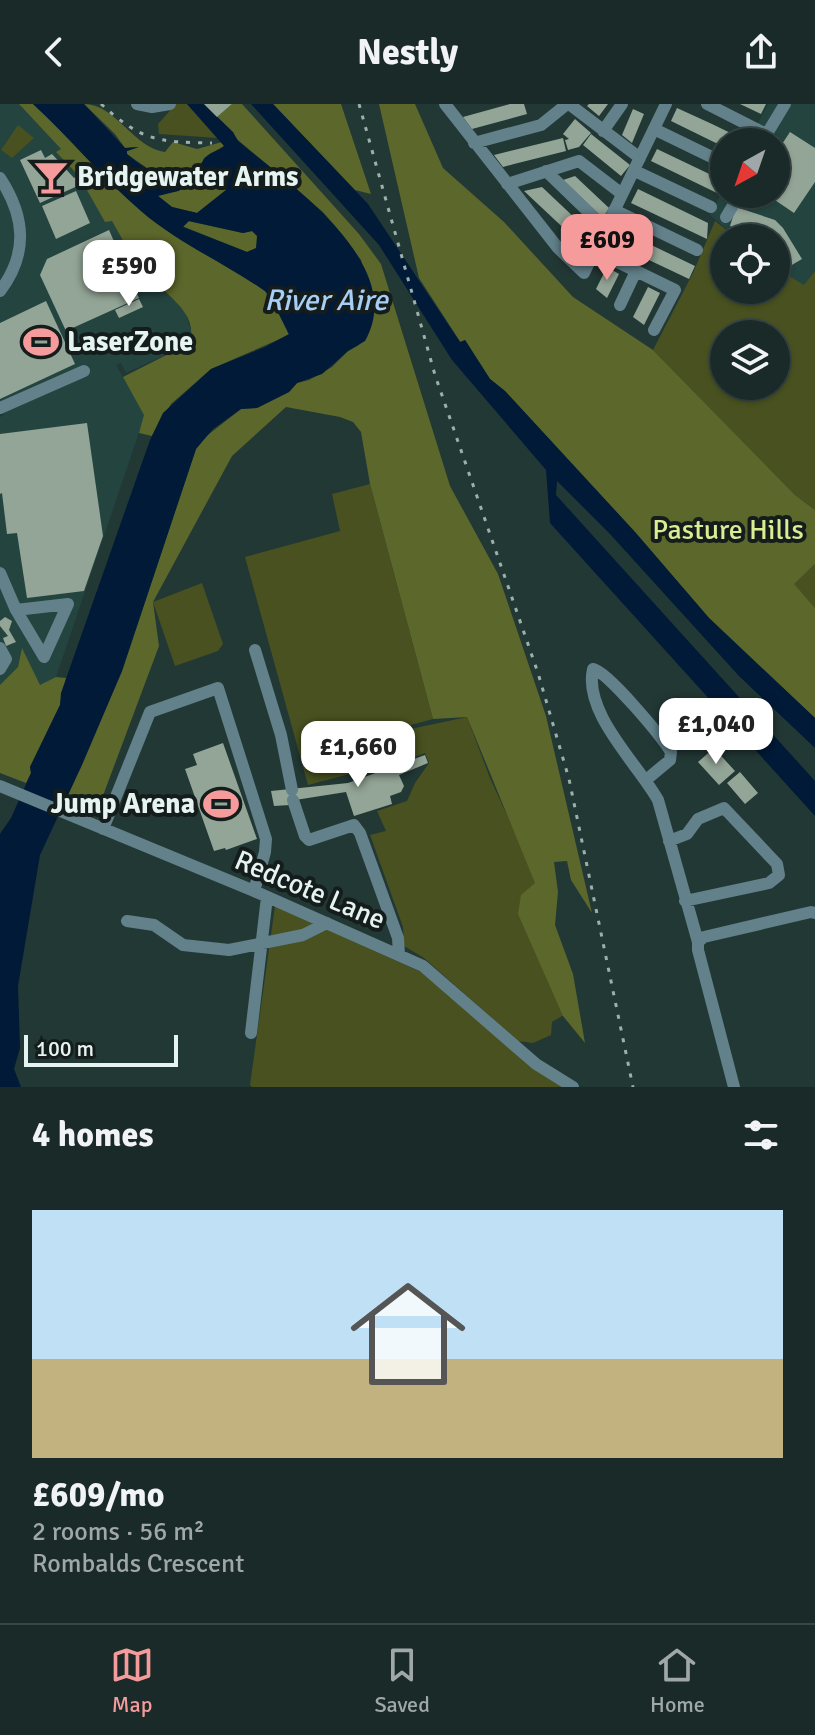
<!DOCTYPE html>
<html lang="en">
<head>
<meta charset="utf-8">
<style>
  :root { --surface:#1a2a28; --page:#273634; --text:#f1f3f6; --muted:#9fa7a8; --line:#384645; --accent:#f59b9c }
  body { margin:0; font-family:Signika,sans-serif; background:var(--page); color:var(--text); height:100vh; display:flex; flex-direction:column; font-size:30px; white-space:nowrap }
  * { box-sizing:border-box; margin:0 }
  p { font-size:26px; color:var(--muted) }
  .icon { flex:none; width:44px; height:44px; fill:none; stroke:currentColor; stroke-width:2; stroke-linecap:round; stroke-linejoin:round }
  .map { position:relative; height:983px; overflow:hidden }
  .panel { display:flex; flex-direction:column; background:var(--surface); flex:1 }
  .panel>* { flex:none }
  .needle { width:52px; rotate:220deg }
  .fabs { position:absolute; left:710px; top:24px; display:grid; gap:16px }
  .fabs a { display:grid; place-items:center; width:80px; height:80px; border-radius:50%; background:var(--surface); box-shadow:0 2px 6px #0004,0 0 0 2px var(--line); font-size:40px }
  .scale { position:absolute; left:24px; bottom:20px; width:154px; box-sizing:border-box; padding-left:8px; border:4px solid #e6f4f1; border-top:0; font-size:22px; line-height:28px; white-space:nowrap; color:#e6f4f1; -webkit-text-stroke:6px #141d1c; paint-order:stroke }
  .price { position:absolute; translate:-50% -68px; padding:0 18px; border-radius:16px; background:#fff; color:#222; font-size:26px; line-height:52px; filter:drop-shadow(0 2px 4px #0008) }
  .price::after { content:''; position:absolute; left:50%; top:48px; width:24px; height:18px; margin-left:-12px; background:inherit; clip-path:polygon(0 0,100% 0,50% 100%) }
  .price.selected { background:var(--accent); color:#111 }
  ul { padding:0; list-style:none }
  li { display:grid; align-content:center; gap:16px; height:424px; padding:0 32px }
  li span { display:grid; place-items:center; height:248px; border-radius:0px; color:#555 }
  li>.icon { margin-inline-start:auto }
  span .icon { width:144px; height:144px; fill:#fffc; stroke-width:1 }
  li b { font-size:34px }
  h2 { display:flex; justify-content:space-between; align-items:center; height:96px; padding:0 32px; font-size:34px }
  header { display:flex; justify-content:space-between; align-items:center; height:104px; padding:0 32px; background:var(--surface); font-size:36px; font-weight:700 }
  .dock { display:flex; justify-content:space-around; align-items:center; height:112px; border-top:2px solid var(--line); background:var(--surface); font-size:22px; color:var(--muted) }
  .dock a { display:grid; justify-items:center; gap:4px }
  .dock .selected { color:var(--accent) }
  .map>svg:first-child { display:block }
  .built { fill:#244440 }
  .green { fill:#48511f; fill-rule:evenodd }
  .forest { fill:#5c672b }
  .water { fill:#001a38; fill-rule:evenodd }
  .building { fill:#93a596 }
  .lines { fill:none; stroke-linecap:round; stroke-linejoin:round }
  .minor { stroke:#62818a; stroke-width:12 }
  .rail { stroke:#9eafac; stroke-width:3; stroke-dasharray:4 8; stroke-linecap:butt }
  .labels { text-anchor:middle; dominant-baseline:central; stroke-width:8; stroke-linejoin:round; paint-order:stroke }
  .poi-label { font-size:28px; font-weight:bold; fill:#e6f4f1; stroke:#141d1c; text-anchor:start }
  .park-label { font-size:28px; fill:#daed93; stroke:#141d1c }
  .street-label { font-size:28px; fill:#e6f4f1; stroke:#141d1c }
  .water-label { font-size:30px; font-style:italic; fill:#a8cef5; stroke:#141d1c }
</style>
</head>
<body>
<header><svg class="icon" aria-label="back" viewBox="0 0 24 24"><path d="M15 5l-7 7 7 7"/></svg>Nestly<svg class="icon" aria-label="share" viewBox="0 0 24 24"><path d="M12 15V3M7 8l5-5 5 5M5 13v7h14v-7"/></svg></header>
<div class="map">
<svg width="815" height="983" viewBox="0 0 815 983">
  <rect width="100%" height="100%" fill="#223835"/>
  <path class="built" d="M0,0H19L61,45L57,48L79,72L106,118L111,115L130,149L135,168L148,163L163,186L184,204L192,230L191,239L126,269L121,259L116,261L145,311L56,573L40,582L22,545L18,563L0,581V313L4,311L0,303Z
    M768,0H815V167L804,182L776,164V134H737L710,111L724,84V90H776V38H748Z"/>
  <path class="green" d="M176,0H187L218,34L159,30L158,20Z
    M18,21L34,34L12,54L1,46Z
    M715,117L737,134H724V186H776V164L804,181L815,167V406L795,391L653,246L693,169ZM724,230H776V282H724Z
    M370,380L433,615L396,625L407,655L308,681L245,453L340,427L332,390Z
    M815,460V504L793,480Z
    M202,479L223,540L218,547L175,562L153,498Z
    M467,613L490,674L529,759L574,905L552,918L551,931L533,939L518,937L424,854L404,842L403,823L370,731L386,727L377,707L407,697L415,679L429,659L425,649L409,655L401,627Z
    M275,802L421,868L565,983H252L250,981Z"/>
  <path class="forest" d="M19,0H33C71,35 103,73 141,107C178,139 225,159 265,187L272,196L289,231L211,265L171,300L152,332L139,329L144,311L123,273L190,239C199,203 159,192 148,164L135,168L127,155L130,149L112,117L105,118L79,72L56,48L61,45Z
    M84,0C116,0 133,44 165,48L173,38L197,45L222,38L224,42L204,54L200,64L184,73L157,71L127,50V47L138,43L125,44L115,30Z
    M232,0H242L359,130L381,160L450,382L498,470L546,612L592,809L571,776L567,757L554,758L558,788L555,821L573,870L585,939L563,912L518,810L521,791L535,779L467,613L433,615L370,380L361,328L353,318L340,313L286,303L232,352L153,498L159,542L95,713L64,700L122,567L196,345L204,334L241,305L257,304L289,288L297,279L309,276L332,263L348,247L359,241L373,209L361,156L336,123L323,108L238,36L217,13Z
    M273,0H341L371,90L355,86Z
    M379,0H415L443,64L504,118L573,193L653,246L795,391L815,406V460L794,480L815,504V614L709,514L635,428L505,287L490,275L465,236L461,239L419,174Z
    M207,73L217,74L226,86L197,109L172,103L157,91L178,87Z
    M188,117L243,129L252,127L258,132L257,144L247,148L182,122Z
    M22,544L40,581L56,573L66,574L60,601L30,663L31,669L26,679L0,669V581L18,563Z"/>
  <path class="water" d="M33,0H84L125,44L139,43L127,47V50C145,66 173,83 196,66C201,62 202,56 207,52C213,47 218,47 224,42L187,0H204L233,28L238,37C287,78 409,160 365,237L348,247L322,270L297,279L289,288L257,304L241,305L213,325L196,345L122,567L82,661L40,751L18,882L20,944L14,965L21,983H0V730L11,714L31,669L30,663L60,601L61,589L150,336L163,309L211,265L265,243L289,230L272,196L265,187C225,159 178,139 141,107C102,74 71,35 33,0ZM207,73L217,74L226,86L197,109L172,103L158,92L178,87ZM189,117L243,129L252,127L257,132L256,144L247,148L183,123Z
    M251,0H273L368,100L460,238L465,236L490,275L505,287L635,428L709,514L815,614V644L739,572L610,430L557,377L556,391L815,677V712L550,419L546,366L452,256L379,141Z"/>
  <path class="building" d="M204,0H232L217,13Z
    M510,0H524L527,10L472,25L463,13Z
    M589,0H608L599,12L587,2Z
    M740,0H766L761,10Z
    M677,4L712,20L749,38H724V43L671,17Z
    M633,5L644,10L632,39L622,31Z
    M575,15L591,29L579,43L568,46L565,36L569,35L563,30Z
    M790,28L815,44V78L794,109L766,90H776V49Z
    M591,30L630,61L621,72L583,41Z
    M563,34L566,47L514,60L503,63L494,51Z
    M657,45L724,77L719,90L651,57Z
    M41,46L45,54L52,50L74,74L78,72L82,80L40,99L20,56Z
    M575,72L609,104L603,114L563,76Z
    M542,83L596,134L588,147L524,87Z
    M638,85L708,119L707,135L631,99Z
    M76,87L90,119L56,135L42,102Z
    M736,103L775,116L783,124L802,155L785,165L776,150V134H767L730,122Z
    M618,125L695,162L689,175L611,138Z
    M109,126L139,194L66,227L40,171L47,155Z
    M607,163L619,170L607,194L596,185Z
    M648,183L660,189L644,221L633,213Z
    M139,195L143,203L119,214L115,206Z
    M46,197L75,260L0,295V219Z
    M87,319L103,432L84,487L27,494L17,429L7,430L2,389L0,390V330Z
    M5,513L12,517L9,526L16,538L6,542L3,534L8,532L0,522V517Z
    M223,639L257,735L226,746L225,744L214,747L185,665L197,661L193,650Z
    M714,644L735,667L719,681L698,658Z
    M425,651L428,659L399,671L404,682L401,688L390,692L392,700L354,712L346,688L289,697L290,701L274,702L271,687L348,679Z
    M740,668L758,689L745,700L727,679Z"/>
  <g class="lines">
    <path class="minor" d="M137,0L152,3L170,0
      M445,0L558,144L584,169L666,0
      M569,0L640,54
      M707,0L764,29L768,28L785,0
      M654,25L724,59
      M603,27L622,0
      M474,39L541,21L567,0
      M546,67L605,124
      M635,67L711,103
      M0,74C25,112 29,149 0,187
      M507,80L579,57L622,90
      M614,106L697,146
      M726,113L740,90
      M595,147L675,186L654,226
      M620,201L636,167
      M0,304L84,267
      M0,469L16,506L44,553L68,500L16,506
      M0,544L6,555L0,565
      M255,546L281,631L292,686
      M646,676L670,656L671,648C661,632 608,568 593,565C583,609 638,660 658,696L698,838
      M0,682L254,787L423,862L536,960L573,983
      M293,696L305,732L309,736L354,721L360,729L398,834L399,850
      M103,725L150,608L218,584L266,735L265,748L254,787
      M669,737L687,730L698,715L724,704L777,760L779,771L769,779L685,797
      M127,817L154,821L183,841L229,846L303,831L327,819
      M251,929L267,793
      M734,983L698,846V838L704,833L811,808L815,809"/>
    <path class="rail" d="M101,0C142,37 157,38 212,39
      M359,0L435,271L538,569L569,675L633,983"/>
  </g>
  <defs>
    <g id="bar-bare" transform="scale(2.76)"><path d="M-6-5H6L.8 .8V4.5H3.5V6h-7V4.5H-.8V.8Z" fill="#f59b9c" stroke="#141d1c" stroke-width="2.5" paint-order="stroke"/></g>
    <g id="stadium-bare" transform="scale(2.76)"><path d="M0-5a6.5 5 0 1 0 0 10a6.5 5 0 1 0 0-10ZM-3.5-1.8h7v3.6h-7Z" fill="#f59b9c" stroke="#141d1c" stroke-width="2.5" paint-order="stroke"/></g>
  </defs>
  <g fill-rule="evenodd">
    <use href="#bar-bare" x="51" y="73"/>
    <use href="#stadium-bare" x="41" y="238"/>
    <use href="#stadium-bare" x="221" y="700"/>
  </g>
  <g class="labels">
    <g class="poi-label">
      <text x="77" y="73">Bridgewater Arms</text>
      <text x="67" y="238">LaserZone</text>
      <text x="195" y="700" text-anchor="end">Jump Arena</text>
    </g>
    <g class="park-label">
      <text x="728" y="426">Pasture Hills</text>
    </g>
    <g class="street-label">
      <text transform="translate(310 786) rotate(23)">Redcote Lane</text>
    </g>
    <g class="water-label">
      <text x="326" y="196">River Aire</text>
    </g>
  </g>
</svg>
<div class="fabs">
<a><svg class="needle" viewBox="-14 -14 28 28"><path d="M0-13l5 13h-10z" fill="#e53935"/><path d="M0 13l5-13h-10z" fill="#9fa7a8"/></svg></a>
<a><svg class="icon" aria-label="locate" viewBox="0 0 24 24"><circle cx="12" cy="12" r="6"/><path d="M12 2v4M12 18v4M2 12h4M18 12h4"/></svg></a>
<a><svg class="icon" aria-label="layers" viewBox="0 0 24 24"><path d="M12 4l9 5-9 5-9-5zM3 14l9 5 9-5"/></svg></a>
</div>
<div class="scale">100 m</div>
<b class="price selected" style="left:607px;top:178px">£609</b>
<b class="price" style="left:129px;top:204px">£590</b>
<b class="price" style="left:716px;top:662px">£1,040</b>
<b class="price" style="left:358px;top:685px">£1,660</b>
</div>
<section class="panel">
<h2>4 homes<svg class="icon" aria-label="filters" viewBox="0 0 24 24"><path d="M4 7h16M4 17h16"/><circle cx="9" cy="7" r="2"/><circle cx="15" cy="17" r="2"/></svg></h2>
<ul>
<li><span style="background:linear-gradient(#bfe0f5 60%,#c2b280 0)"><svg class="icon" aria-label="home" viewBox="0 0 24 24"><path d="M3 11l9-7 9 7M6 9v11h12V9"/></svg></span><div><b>£609/mo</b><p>2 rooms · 56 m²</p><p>Rombalds Crescent</p></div></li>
</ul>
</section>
<nav class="dock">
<a class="selected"><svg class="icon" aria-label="map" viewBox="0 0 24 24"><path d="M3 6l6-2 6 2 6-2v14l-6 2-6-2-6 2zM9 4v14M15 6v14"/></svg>Map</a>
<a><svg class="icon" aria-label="saved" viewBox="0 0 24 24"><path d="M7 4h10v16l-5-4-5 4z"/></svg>Saved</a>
<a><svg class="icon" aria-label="home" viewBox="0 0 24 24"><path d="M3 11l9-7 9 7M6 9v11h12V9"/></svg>Home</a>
</nav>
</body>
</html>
